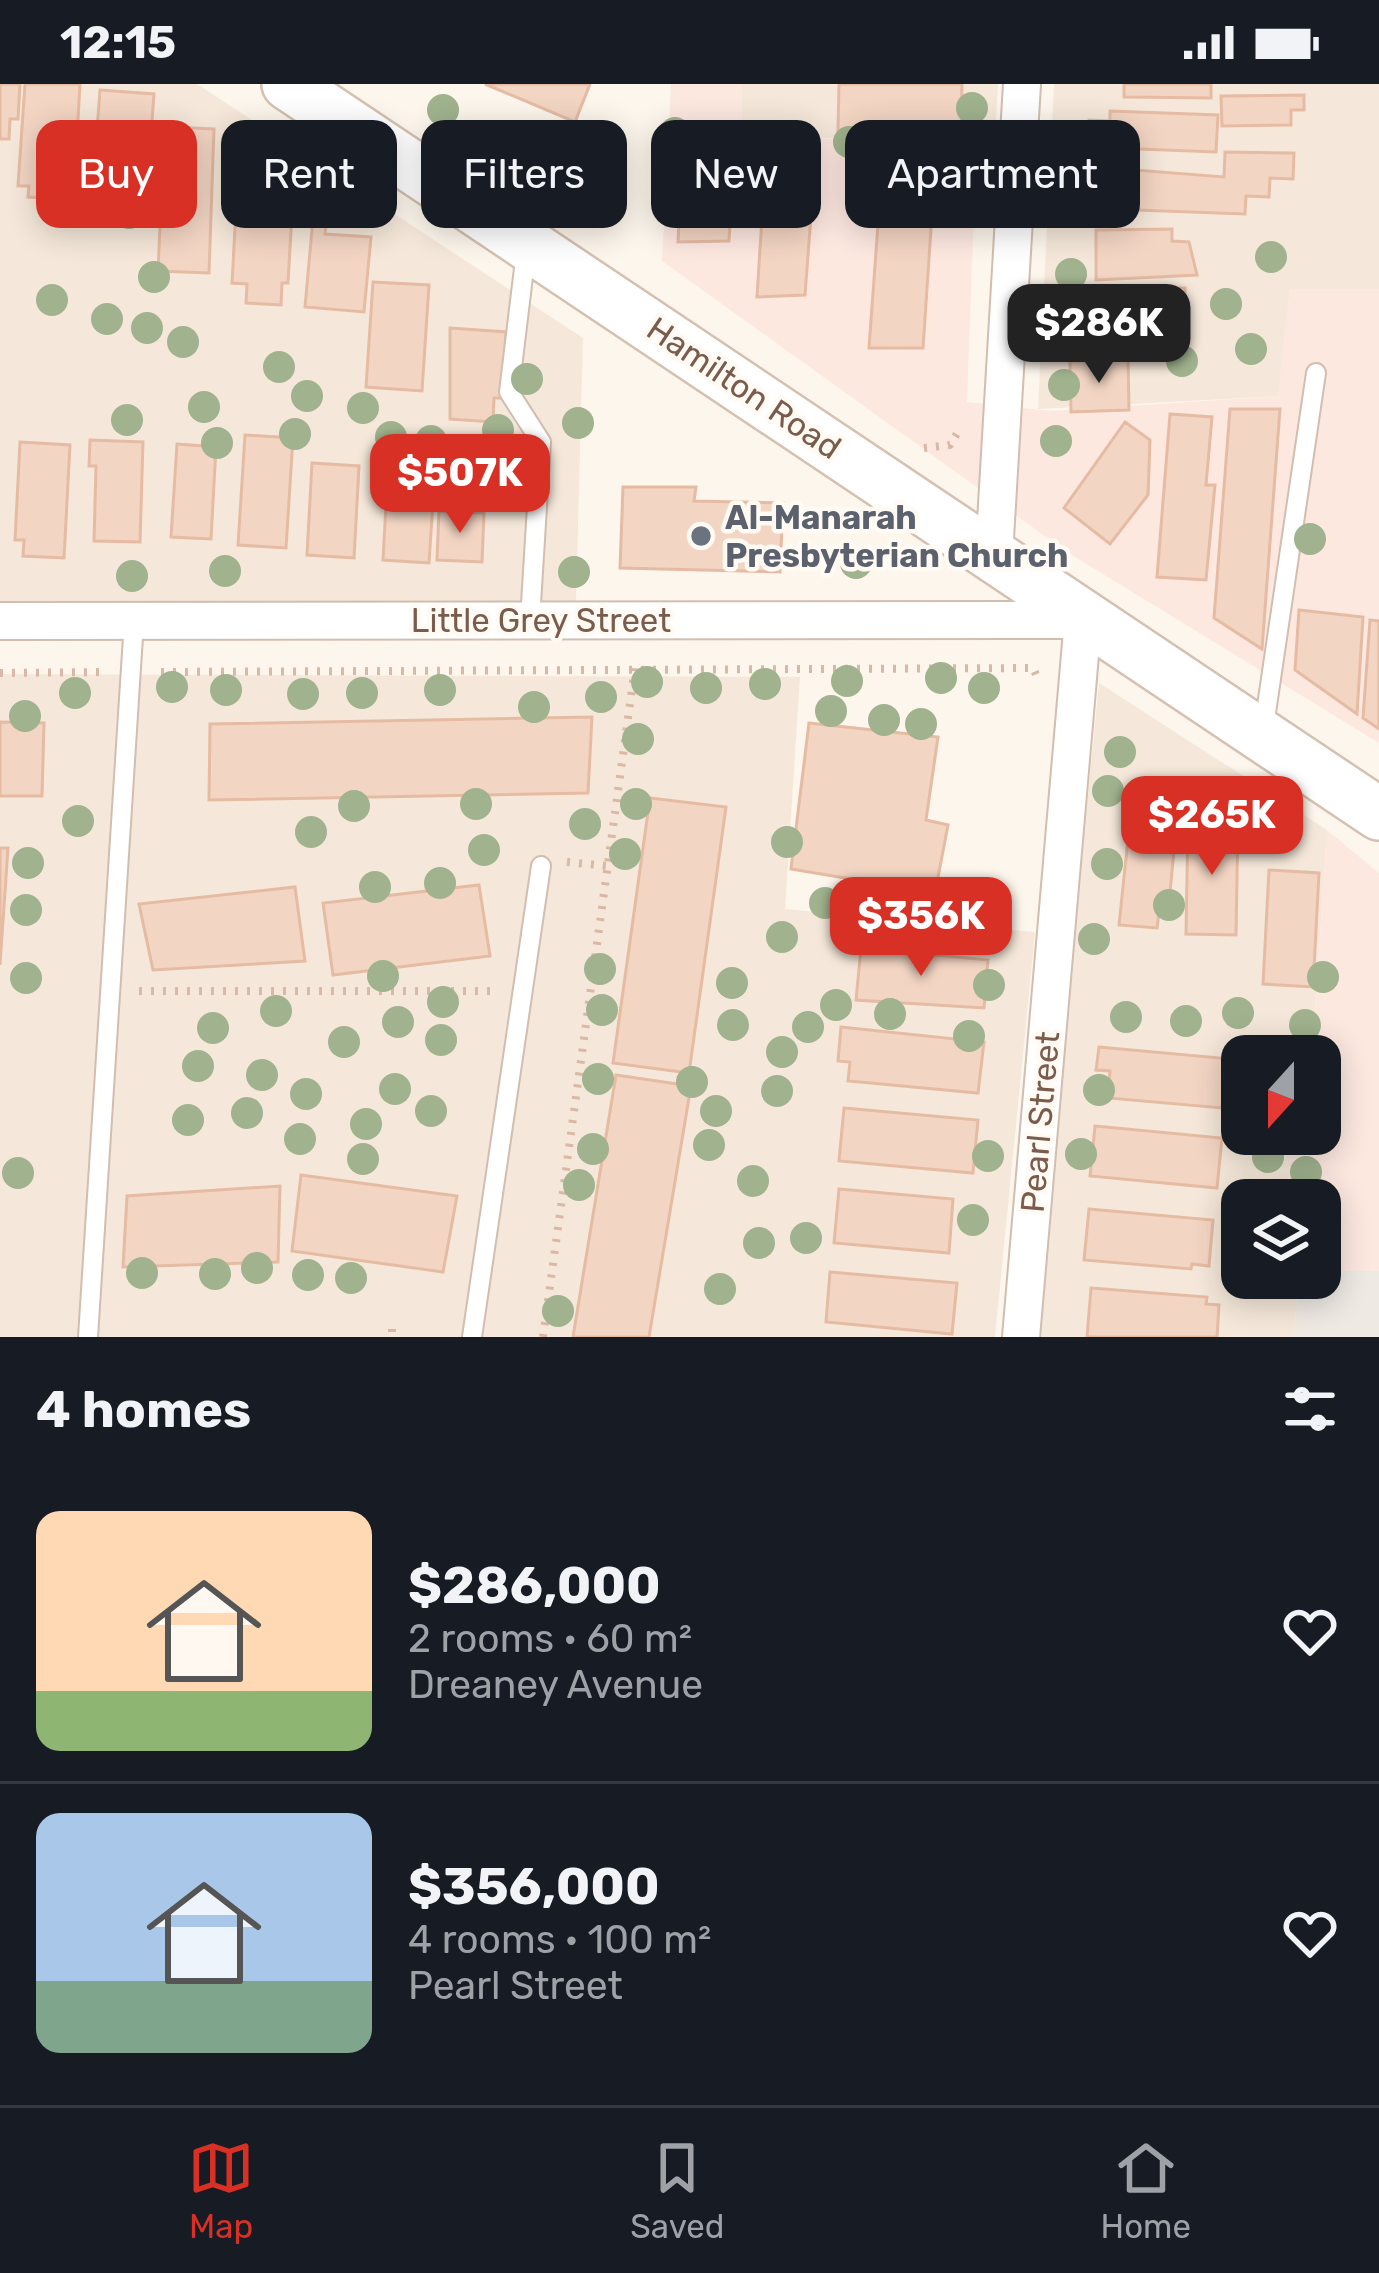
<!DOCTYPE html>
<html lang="en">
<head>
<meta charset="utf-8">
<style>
  :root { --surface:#171b24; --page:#20242c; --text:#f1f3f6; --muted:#9ea1a6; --line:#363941; --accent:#d93025 }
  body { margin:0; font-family:Rubik,sans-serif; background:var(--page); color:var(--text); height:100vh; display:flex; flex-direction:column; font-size:45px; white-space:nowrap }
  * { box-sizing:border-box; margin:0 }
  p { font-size:39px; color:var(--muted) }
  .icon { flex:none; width:66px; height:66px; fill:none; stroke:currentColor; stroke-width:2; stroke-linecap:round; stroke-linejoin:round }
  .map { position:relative; height:1253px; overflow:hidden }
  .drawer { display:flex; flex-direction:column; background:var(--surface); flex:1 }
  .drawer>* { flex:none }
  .guide { position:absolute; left:36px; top:36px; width:1308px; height:108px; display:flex; gap:24px }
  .needle { width:78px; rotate:201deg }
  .tools { position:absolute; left:1221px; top:951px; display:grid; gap:24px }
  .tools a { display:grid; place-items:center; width:120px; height:120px; border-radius:24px; background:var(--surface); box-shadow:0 6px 30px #0003; font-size:60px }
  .price { position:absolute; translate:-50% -102px; padding:0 27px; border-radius:24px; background:var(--accent); color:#fff; font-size:39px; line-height:78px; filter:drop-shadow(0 3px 6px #0008) }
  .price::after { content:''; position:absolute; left:50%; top:72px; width:36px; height:27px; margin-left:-18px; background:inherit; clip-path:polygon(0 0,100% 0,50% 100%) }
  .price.active { background:#222; color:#fff }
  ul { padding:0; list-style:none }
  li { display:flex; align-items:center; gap:36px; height:300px; padding:0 36px }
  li+li { border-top:3px solid var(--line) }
  li span { display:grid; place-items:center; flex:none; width:336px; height:240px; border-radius:24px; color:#555 }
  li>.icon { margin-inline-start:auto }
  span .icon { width:144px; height:144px; fill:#fffc; stroke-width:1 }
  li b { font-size:51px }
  h2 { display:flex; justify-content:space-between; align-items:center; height:144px; padding:0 36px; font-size:51px }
  .pill { padding:0 42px; border-radius:24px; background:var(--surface); box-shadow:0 6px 30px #0003; font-size:42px; line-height:108px }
  .pill.active { background:var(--accent); color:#fff }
  .status { display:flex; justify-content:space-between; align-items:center; height:84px; padding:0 60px; background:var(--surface); direction:ltr }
  .status svg { height:33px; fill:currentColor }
  .dock { display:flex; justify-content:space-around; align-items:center; height:168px; border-top:3px solid var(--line); background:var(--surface); font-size:33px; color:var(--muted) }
  .dock a { display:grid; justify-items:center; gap:6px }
  .dock .active { color:var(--accent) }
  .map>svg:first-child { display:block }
  .residential { fill:#f5e8da }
  .commercial { fill:#fde8e0 }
  .industrial { fill:#efe9e4 }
  .building { fill:#f3d5c3; stroke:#e6bba3; stroke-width:3 }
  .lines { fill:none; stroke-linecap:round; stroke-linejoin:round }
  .lane-casing { stroke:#d1beb0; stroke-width:22 }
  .street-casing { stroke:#d1beb0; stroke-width:40 }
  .secondary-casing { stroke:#d6c0b0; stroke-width:56 }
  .path { stroke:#d9b8a5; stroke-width:8; stroke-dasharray:3 9; stroke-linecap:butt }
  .lane { stroke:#fff; stroke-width:18 }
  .street { stroke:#fff; stroke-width:36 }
  .secondary { stroke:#fff; stroke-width:51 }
  .tree { fill:#a0b28e }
  .worship-dot { fill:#6b7280; stroke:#fffaf3; stroke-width:4.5 }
  .labels { text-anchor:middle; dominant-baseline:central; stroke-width:9; stroke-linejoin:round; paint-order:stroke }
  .street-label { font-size:33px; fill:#7a5c4d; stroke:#fffaf3 }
  .worship-label { font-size:33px; font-weight:bold; fill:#5b616d; stroke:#fffaf3; text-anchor:start }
</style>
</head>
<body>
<div class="status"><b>12:15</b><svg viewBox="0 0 49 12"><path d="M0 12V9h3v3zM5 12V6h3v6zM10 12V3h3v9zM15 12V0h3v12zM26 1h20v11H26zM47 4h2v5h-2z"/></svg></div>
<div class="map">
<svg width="1379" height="1253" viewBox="0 0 1379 1253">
  <rect width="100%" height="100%" fill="#fdf6ec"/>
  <path class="residential" d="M0,0H197L583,254L576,517L0,519Z
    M742,0H998L994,69L741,46Z
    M1054,0H1379V205H1290L1279,312L1038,325Z
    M0,590L800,593L785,825L1035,848L995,1253H0Z
    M1099,599L1327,746L1312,972H1242V1050H1307L1303,1116H1242V1194H1298L1294,1253H1035Z"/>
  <path class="commercial" d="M671,0H742V46L976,70L967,318L1051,327L1278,312L1290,205H1379V659L1067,468L662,177Z
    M1327,746L1379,789V1187H1320V1116H1303L1307,1050H1320V972H1312Z"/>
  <path class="industrial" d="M1320,1187H1379V1253H1294L1298,1194H1320Z"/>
  <path class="building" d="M0,0H20L18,35H10L9,55H0Z
    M25,0H80L75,87L62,86L60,115L28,113L29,102H18Z
    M485,0H590L575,38Z
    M839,0H962L961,50L838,46Z
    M1124,0H1211V14L1124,13Z
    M100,6L154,10L146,116L130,115L128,133L99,130L100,113L92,112Z
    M1304,11V26H1291V41L1222,42L1221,12Z
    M1110,27L1218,31L1216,68L1088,63L1089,36L1110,37Z
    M170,43L214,45L209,189L158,187L164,53H169Z
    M735,48L729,157L678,158L683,49Z
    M1225,68L1294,69L1293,95L1270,94L1269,113L1246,112L1245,130L1109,125L1110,84L1224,93Z
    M264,94L291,95L293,112L288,199H282L281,221L246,219L247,200L232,199L237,107L263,109Z
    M763,117L812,118L805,211L757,213Z
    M879,126L932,130L923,264H869Z
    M313,134H327L325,150L371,153L364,228L305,223Z
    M1172,145V157L1189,158L1197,191L1096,196V146Z
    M373,198L429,201L422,307L366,303Z
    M1098,204H1185L1184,255H1098L1097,248H1081V215H1097Z
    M450,244L506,248L502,314H494L493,338L450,335Z
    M1128,276L1129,326L1071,328L1070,277Z
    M1230,325H1280L1262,565L1214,534Z
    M1170,330L1212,333L1206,401H1215L1206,496L1157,493Z
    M1125,338L1150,356L1148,411L1110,460L1064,424Z
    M245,351L293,354L286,464L238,461Z
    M90,356L143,358L140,458L94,457L96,382H89Z
    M20,358L70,361L64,474L23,472L24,456H15Z
    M177,360L216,363L211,455L171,453Z
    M312,379L359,382L354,474L307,471Z
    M388,384L435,387L429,479L383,476Z
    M623,403H696L694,417L783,419L780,488L620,484Z
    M439,427L484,429L482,478L437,476Z
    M1299,526L1363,533L1357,630L1295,586Z
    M1370,536L1379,537V645L1363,634Z
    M592,633L588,709L209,716L210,640Z
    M0,638L44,639L42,712H0Z
    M809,639L938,653L926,736L948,741L935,809L791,785Z
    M1134,698L1180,702L1168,830L1159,829L1157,844L1119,841Z
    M650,714L726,723L689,989L613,979Z
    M1188,736L1238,737L1236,851L1186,850Z
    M0,764H8L0,881Z
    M1269,786L1319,789L1313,903L1263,900Z
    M479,801L490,872L333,891L323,819Z
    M295,803L305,877L153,886L139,820Z
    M861,864L988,876L984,924L856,916Z
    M841,943L984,958L978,1009L848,997L850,978L838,977Z
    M1099,963L1242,976V1009L1224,1007L1222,1024L1108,1014L1110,987L1096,986Z
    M616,991L691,1002L649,1253H573Z
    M844,1024L978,1036L973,1089L839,1077Z
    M1095,1042L1222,1054L1217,1104L1090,1092Z
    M301,1091L457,1112L443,1188L292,1167Z
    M280,1102L278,1178L123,1183L127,1112Z
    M839,1105L953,1115L949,1169L834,1159Z
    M1089,1125L1213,1136L1209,1182L1192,1180L1191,1185L1084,1176Z
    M830,1188L957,1199L952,1250L826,1238Z
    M1091,1204L1207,1213L1206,1220L1219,1221L1217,1253H1087Z"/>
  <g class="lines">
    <g class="lane-casing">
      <path id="lane" d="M526,168L509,308L541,358L530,536
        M1263,649L1316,289
        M88,1253L134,537
        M472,1253L541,782"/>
    </g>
    <g class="street-casing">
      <path id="street" d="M994,471L1022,0
        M0,537L1083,536L1021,1253"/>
    </g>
    <g class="secondary-casing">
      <path id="secondary" d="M288,0L1379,730"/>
    </g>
    <path class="path" d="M924,364L950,361L959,346
      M161,588L1033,584L1038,595
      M0,589L104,588
      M567,778L608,782
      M139,907H496
      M392,1245V1253
      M543,1253L635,583"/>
    <use href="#lane" class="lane"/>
    <use href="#street" class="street"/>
    <use href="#secondary" class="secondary"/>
  </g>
  <g class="tree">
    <circle cx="972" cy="24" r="16"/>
    <circle cx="443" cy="26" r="16"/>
    <circle cx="675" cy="49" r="16"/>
    <circle cx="849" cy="58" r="16"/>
    <circle cx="507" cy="62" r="16"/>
    <circle cx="758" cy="63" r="16"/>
    <circle cx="905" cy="73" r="16"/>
    <circle cx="805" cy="90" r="16"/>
    <circle cx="129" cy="129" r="16"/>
    <circle cx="1271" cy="173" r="16"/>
    <circle cx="1071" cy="190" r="16"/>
    <circle cx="154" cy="193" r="16"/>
    <circle cx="52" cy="216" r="16"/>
    <circle cx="1226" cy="220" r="16"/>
    <circle cx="1061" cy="223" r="16"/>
    <circle cx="107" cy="235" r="16"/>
    <circle cx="147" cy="244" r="16"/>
    <circle cx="183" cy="258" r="16"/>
    <circle cx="1251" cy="265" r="16"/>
    <circle cx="1182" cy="277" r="16"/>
    <circle cx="279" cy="283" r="16"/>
    <circle cx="527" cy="295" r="16"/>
    <circle cx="1064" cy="301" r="16"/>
    <circle cx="307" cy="312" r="16"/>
    <circle cx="204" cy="323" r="16"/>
    <circle cx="363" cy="324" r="16"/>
    <circle cx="127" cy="336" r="16"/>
    <circle cx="578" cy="339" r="16"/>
    <circle cx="498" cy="346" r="16"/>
    <circle cx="295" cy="350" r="16"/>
    <circle cx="391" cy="353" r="16"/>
    <circle cx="431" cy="357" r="16"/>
    <circle cx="1056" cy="357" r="16"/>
    <circle cx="217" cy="359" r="16"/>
    <circle cx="487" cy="395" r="16"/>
    <circle cx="1310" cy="455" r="16"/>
    <circle cx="856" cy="479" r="16"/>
    <circle cx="225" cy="487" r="16"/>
    <circle cx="574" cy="488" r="16"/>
    <circle cx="132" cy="492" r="16"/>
    <circle cx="941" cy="594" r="16"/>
    <circle cx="847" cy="597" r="16"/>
    <circle cx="647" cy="598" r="16"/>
    <circle cx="765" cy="600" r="16"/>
    <circle cx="172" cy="603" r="16"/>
    <circle cx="706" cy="604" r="16"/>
    <circle cx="984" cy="604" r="16"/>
    <circle cx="226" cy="606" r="16"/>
    <circle cx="440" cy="606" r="16"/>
    <circle cx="75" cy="609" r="16"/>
    <circle cx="362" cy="609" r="16"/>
    <circle cx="303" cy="610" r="16"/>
    <circle cx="601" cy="613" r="16"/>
    <circle cx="534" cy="623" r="16"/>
    <circle cx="831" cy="627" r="16"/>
    <circle cx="25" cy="632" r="16"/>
    <circle cx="884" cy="636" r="16"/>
    <circle cx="921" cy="640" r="16"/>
    <circle cx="638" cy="655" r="16"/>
    <circle cx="1120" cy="668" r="16"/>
    <circle cx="1108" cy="707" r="16"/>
    <circle cx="476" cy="720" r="16"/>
    <circle cx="636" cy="720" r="16"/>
    <circle cx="354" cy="722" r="16"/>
    <circle cx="78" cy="737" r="16"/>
    <circle cx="585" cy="740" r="16"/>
    <circle cx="311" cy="748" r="16"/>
    <circle cx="787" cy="758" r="16"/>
    <circle cx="484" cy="766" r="16"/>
    <circle cx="625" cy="770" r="16"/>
    <circle cx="28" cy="779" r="16"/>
    <circle cx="1107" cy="780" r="16"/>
    <circle cx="440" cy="799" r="16"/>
    <circle cx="375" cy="803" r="16"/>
    <circle cx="902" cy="815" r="16"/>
    <circle cx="825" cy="819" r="16"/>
    <circle cx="1169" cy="821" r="16"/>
    <circle cx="26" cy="826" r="16"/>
    <circle cx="782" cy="853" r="16"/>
    <circle cx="1094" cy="855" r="16"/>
    <circle cx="600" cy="885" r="16"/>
    <circle cx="383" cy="892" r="16"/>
    <circle cx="1323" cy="893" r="16"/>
    <circle cx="26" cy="894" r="16"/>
    <circle cx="732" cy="899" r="16"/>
    <circle cx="989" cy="901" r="16"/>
    <circle cx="443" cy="918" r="16"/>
    <circle cx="836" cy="921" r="16"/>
    <circle cx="602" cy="926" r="16"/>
    <circle cx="276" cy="927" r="16"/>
    <circle cx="1238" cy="929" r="16"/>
    <circle cx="890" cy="930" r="16"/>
    <circle cx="1126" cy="933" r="16"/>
    <circle cx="1186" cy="937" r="16"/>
    <circle cx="398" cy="938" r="16"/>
    <circle cx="733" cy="941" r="16"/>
    <circle cx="1305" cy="941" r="16"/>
    <circle cx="808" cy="943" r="16"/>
    <circle cx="213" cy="944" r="16"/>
    <circle cx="969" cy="952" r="16"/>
    <circle cx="441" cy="956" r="16"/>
    <circle cx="344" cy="958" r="16"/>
    <circle cx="782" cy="968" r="16"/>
    <circle cx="198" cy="982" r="16"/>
    <circle cx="262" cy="991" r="16"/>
    <circle cx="598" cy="995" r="16"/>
    <circle cx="692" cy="998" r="16"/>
    <circle cx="395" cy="1005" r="16"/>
    <circle cx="1099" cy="1006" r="16"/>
    <circle cx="777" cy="1007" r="16"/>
    <circle cx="306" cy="1010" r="16"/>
    <circle cx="431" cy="1027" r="16"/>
    <circle cx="716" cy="1027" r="16"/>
    <circle cx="247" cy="1029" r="16"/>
    <circle cx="188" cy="1036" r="16"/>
    <circle cx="366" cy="1040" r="16"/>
    <circle cx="300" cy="1055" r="16"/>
    <circle cx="709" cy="1061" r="16"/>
    <circle cx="593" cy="1065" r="16"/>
    <circle cx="1081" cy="1070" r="16"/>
    <circle cx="988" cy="1072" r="16"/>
    <circle cx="1268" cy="1073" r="16"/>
    <circle cx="363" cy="1075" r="16"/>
    <circle cx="1306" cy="1088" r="16"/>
    <circle cx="18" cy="1089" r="16"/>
    <circle cx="753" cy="1097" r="16"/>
    <circle cx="579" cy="1101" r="16"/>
    <circle cx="973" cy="1136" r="16"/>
    <circle cx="806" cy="1154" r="16"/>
    <circle cx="759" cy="1159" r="16"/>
    <circle cx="257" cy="1184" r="16"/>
    <circle cx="142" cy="1189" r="16"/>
    <circle cx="215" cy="1190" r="16"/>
    <circle cx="308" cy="1191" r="16"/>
    <circle cx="351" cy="1194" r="16"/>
    <circle cx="720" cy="1205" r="16"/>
    <circle cx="558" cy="1227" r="16"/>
  </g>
  <circle class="worship-dot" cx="701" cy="452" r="12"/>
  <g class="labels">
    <g class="street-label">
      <text transform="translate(744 304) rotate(34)">Hamilton Road</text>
      <text x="541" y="536">Little Grey Street</text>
      <text transform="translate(1040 1038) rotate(-85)">Pearl Street</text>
    </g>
    <g class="worship-label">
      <text x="725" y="433">Al-Manarah<tspan x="725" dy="38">Presbyterian Church</tspan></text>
    </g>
  </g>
</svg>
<div class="tools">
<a><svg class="needle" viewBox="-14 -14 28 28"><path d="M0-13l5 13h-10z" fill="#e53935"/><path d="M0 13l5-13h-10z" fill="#9ea1a6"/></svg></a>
<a><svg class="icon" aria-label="layers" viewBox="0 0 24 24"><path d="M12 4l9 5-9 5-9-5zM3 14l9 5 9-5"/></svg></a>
</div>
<b class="price active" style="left:1099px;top:302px">$286K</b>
<b class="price" style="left:460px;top:452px">$507K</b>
<b class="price" style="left:1212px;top:794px">$265K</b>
<b class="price" style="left:921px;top:895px">$356K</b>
<div class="guide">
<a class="pill active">Buy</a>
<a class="pill">Rent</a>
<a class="pill">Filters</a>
<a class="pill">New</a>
<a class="pill">Apartment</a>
</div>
</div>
<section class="drawer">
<h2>4 homes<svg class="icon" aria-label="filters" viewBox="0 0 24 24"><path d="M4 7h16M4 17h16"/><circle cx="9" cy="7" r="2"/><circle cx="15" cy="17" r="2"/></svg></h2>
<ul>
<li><span style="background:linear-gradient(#ffd9b3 75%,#8fb573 0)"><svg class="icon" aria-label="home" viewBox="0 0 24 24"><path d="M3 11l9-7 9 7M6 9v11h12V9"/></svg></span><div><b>$286,000</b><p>2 rooms · 60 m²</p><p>Dreaney Avenue</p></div><svg class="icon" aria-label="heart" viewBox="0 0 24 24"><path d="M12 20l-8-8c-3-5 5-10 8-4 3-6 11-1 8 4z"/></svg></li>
<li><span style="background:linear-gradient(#a9c7e8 70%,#7fa58c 0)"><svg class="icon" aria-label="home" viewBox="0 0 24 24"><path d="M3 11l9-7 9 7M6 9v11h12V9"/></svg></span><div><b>$356,000</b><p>4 rooms · 100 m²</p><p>Pearl Street</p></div><svg class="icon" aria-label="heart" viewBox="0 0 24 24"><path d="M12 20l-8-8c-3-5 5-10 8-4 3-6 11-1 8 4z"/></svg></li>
</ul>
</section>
<nav class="dock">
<a class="active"><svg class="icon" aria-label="map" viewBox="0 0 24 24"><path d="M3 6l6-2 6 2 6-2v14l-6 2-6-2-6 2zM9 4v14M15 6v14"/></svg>Map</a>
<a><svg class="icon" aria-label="saved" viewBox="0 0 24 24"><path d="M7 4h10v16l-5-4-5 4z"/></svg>Saved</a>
<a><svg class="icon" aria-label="home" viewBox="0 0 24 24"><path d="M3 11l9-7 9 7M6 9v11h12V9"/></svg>Home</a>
</nav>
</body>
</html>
